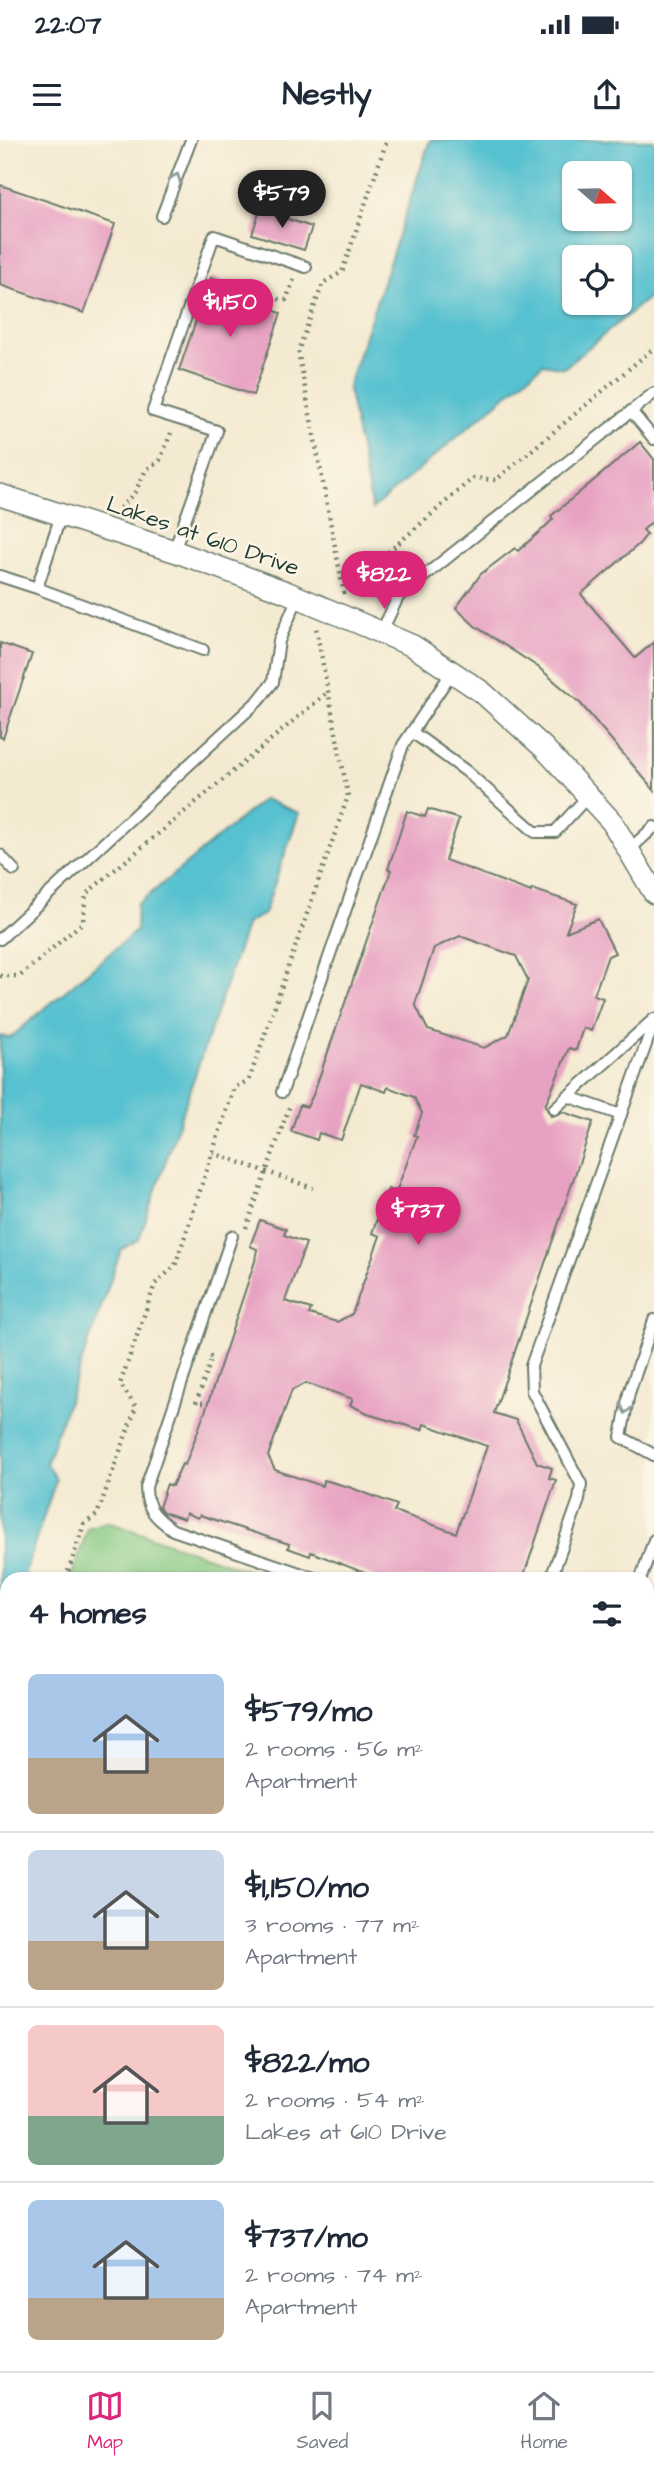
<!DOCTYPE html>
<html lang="en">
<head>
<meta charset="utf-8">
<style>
  :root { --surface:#fff; --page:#f6f6f7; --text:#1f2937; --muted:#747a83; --line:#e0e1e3; --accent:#db2777 }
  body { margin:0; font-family:"Architects Daughter",sans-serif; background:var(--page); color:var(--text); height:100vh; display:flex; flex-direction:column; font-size:26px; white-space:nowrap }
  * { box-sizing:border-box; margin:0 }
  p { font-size:23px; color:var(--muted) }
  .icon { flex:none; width:38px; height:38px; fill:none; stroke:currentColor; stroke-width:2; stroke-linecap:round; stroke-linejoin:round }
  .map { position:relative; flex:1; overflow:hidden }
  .side { position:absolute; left:0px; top:1432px; width:654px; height:800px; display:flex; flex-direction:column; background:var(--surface); border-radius:21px 21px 0 0; box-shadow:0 2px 5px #0004 }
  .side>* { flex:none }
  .needle { width:46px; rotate:110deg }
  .controls { position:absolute; left:562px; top:21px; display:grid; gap:14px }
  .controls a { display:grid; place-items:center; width:70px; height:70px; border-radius:10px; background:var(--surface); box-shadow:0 2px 5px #0004; font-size:35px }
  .price { position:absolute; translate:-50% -60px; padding:0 16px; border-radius:24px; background:var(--accent); color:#fff; font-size:23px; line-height:46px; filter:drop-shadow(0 2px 4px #0008) }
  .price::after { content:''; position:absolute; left:50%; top:42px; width:21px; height:16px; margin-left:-10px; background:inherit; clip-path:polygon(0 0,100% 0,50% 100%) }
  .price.active { background:#222; color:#fff }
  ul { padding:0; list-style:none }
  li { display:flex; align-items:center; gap:21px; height:175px; padding:0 28px }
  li+li { border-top:2px solid var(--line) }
  li span { display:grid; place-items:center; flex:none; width:196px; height:140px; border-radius:10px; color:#555 }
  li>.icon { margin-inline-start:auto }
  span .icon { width:84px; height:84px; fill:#fffc; stroke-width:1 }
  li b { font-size:30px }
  h2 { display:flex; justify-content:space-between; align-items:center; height:84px; padding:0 28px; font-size:30px }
  .status { display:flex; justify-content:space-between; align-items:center; height:49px; padding:0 35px; background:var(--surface); direction:ltr }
  .status svg { height:19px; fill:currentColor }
  header { display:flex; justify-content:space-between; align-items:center; height:91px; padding:0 28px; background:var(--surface); font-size:32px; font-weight:700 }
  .dock { display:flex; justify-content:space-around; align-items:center; height:98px; border-top:2px solid var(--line); background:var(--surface); font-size:19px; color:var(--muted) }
  .dock a { display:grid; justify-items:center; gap:4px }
  .dock .active { color:var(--accent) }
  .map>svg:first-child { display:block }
  .green { fill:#83c882; stroke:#51825b; stroke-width:2 }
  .water { fill:#56c1d0; stroke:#3a7f82; stroke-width:2; fill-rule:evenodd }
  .building { fill:#e7a1c2; fill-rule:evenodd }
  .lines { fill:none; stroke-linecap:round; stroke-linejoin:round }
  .lane-casing { stroke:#6a7a6b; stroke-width:14 }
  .street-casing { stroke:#6a7a6b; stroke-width:24 }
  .path { stroke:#6a7a6b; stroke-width:4.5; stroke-dasharray:2 5; stroke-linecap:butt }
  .lane { stroke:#fff; stroke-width:10 }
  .street { stroke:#fff; stroke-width:21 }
  .oneway { stroke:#8f9e9a }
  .labels { text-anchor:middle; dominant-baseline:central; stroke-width:5; stroke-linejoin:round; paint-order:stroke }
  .street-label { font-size:23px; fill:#1f3d34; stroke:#fcf5e5 }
</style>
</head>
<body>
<div class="status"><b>22:07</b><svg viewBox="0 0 49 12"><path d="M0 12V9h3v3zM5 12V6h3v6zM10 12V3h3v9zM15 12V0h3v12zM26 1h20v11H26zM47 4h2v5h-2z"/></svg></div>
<header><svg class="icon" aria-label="menu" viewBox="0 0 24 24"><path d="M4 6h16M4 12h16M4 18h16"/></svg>Nestly<svg class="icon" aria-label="share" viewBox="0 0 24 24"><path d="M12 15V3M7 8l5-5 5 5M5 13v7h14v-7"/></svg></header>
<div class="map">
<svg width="654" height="2231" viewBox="0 0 654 2231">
  <rect width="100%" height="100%" fill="#fcf5e5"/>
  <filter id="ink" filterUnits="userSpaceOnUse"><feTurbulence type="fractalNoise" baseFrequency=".0143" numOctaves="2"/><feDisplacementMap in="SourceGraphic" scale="14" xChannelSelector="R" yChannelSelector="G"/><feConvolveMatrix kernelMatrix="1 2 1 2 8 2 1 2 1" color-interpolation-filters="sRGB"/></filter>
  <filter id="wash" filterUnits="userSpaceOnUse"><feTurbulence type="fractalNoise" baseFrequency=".00686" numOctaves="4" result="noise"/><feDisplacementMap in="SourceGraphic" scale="28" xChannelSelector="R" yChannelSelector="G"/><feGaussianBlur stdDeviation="1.57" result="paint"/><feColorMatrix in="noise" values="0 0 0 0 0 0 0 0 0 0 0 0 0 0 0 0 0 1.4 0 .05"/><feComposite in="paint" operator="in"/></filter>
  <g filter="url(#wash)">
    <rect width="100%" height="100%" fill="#f4ead1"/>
    <path class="green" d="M106,1382L117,1385L269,1438H71L88,1388Z"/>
    <path class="water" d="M430,0H654V153L564,228L543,224L372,369L348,247ZM574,33H620V79H574ZM574,117H620V163H574Z
      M264,659L299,673L264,774L247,783L139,1099L121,1110L46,1324L56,1340L23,1438H7V1475L0,1486V896L10,898L136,791L137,765Z"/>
    <g id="blocks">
      <path class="building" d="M0,45L115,84L84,173L0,145Z
        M260,70L312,87L304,110L252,94Z
        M211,137L234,145L230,155L281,173L253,255L179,230Z
        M640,302L654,319V380L643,390L647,394L639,404L581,454L635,518L654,502V650L581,564L538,527L475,486L456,468L481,434L515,408L518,411L545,387L553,379L551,376Z
        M0,503L32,514L3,598L0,597Z
        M428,669L459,679L445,720L531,752L532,749L577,764L566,792L598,779L615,813L608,816L594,855L603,858L591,891L583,888L576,910L569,908L545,966L551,976L563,972L593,982L494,1273L516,1280L537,1323L552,1328L549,1338L556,1340L523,1438H378L311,1412L310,1416L288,1408L289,1404L200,1375L198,1378L186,1373L184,1379L163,1372L159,1367L167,1344L172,1346L182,1324L185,1325L206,1269L255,1121L257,1109L250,1106L260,1080L286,1089L284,1095L306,1103L285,1161L311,1169L309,1174L337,1182L352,1174L380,1096L372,1093L388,1049L396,1052L417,996L414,995L422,973L414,957L388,947L386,952L361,943L341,1000L319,993L317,1000L291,991L300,965L307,967L313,955L391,730L388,729L407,671L425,677ZM460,796L516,816L528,840L508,895L484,908L428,890L415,864L434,808ZM306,1243L353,1259L350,1265L374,1276L422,1290L424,1284L487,1306L456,1393L394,1371L397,1365L349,1347L324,1340L322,1346L275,1330L268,1316L292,1250Z"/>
    </g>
  </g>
  <g filter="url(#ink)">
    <use href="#blocks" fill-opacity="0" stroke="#6a7a6b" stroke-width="2"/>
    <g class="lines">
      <g class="lane-casing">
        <path id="lane" d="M162,76L191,0
          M631,271L654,299
          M61,375L37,448L203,510
          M174,411L217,291L153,271L214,96L306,127
          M0,436L37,448
          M381,493L398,457L654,253
          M412,592L466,631L535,692H555L588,656
          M629,710L654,687
          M0,715L14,730
          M0,799L259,560L273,542L279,501L298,457
          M282,952L403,605L452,532
          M567,956L621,975
          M554,969L654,879
          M232,1096L146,1347C146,1369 156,1378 173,1390L314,1438
          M654,1180L629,1253L621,1297L654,1315
          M551,1438L579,1360L581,1344L532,1251L531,1226L654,882
          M641,1438L654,1400
          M648,1496L654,1498
          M648,1760L654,1744
          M95,2231L99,2224
          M553,2231L556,2224"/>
      </g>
      <g class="street-casing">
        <path id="street" d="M0,355L174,411L286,452L413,506L482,552L544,608L612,682L654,753
          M0,2102L7,2104
          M352,2224L372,2231"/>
      </g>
      <path class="path" d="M236,155L286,160L294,139
        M120,368L135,352L146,330L160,320L171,293
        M346,449L473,338L496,340L654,208
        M344,454L298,211L323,143L342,132L387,0
        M0,836H20L83,782L86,754L328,552
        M213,1013L313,1048
        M246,1088L290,965
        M203,1263H196L212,1217L208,1216
        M66,1438L84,1384L97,1375L136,1267L120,1244L155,1144L175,1126L234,948L249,940L348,656L316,488
        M0,1546L7,1545"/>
      <use href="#lane" class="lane"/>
      <use href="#street" class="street"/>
    </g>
    <defs><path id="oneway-chevron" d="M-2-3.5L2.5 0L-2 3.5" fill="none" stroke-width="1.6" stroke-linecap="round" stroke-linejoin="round" transform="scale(1.75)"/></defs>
    <g class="oneway">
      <use href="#oneway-chevron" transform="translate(176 38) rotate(-69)"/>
      <use href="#oneway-chevron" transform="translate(626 1269) rotate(101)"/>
    </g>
  </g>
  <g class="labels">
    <g class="street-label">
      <text transform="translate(203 396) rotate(19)">Lakes at 610 Drive</text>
    </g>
  </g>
</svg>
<div class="controls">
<a><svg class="needle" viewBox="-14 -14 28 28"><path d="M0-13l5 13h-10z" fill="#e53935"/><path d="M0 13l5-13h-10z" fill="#747a83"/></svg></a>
<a><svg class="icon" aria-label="locate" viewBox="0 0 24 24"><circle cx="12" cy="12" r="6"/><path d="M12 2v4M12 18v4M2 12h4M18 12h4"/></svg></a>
</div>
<b class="price active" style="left:282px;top:90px">$579</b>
<b class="price" style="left:230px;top:199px">$1,150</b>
<b class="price" style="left:384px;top:471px">$822</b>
<b class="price" style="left:418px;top:1107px">$737</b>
<section class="side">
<h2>4 homes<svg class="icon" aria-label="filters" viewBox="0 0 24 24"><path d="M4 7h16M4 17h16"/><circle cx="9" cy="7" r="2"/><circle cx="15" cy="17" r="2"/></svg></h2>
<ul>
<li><span style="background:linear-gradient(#a9c7e8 60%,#b9a48a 0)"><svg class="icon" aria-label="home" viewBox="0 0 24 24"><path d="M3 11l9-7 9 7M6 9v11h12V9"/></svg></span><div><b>$579/mo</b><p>2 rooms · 56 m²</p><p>Apartment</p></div></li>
<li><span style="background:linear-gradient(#c9d6e8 65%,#b9a48a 0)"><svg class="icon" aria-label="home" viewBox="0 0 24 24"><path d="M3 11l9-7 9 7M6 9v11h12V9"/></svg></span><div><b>$1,150/mo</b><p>3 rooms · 77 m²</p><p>Apartment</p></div></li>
<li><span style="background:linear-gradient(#f6c9c9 65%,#7fa58c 0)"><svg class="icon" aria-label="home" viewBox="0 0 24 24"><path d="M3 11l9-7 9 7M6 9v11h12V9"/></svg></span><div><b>$822/mo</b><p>2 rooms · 54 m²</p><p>Lakes at 610 Drive</p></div></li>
<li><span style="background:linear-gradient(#a9c7e8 70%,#b9a48a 0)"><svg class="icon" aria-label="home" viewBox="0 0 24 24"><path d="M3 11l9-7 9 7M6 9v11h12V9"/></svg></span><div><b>$737/mo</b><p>2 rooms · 74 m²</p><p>Apartment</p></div></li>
</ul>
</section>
</div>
<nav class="dock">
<a class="active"><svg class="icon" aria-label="map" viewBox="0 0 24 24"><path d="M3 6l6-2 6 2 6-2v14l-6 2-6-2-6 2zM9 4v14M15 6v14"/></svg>Map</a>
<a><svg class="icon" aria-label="saved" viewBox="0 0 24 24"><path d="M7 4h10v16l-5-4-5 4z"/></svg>Saved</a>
<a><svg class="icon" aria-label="home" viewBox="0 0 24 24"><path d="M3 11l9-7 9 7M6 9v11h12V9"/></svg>Home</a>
</nav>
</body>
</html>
